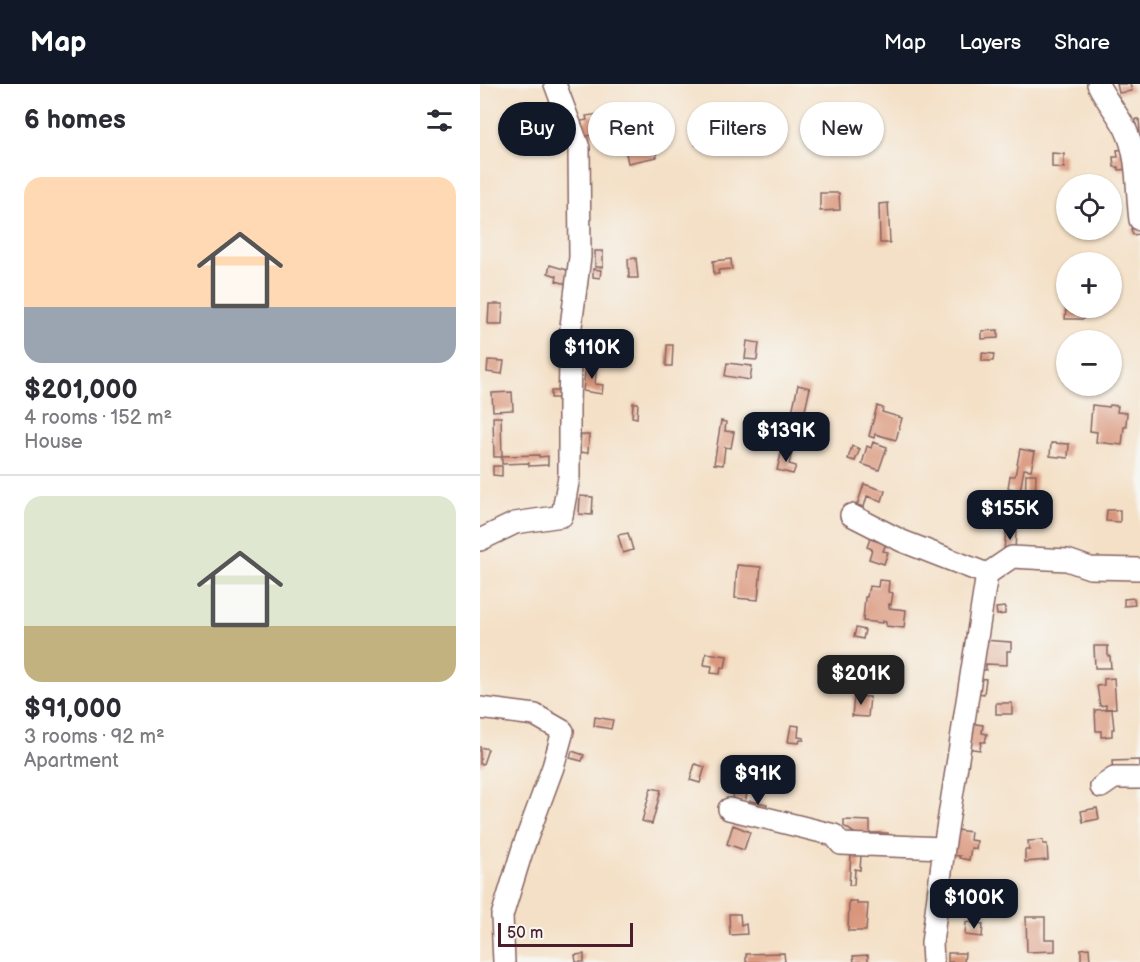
<!DOCTYPE html>
<html lang="en">
<head>
<meta charset="utf-8">
<style>
  :root { --surface:#fff; --page:#f7f7f7; --text:#2b2b33; --muted:#7c7c81; --line:#e1e1e2; --accent:#111827 }
  body { margin:0; font-family:"Balsamiq Sans",sans-serif; background:var(--page); color:var(--text); height:100vh; display:flex; flex-direction:column; font-size:22px; white-space:nowrap }
  * { box-sizing:border-box; margin:0 }
  p { font-size:20px; color:var(--muted) }
  .icon { flex:none; width:33px; height:33px; fill:none; stroke:currentColor; stroke-width:2; stroke-linecap:round; stroke-linejoin:round }
  .map { position:relative; flex:1; overflow:hidden }
  .drawer { display:flex; flex-direction:column; background:var(--surface); width:480px }
  .drawer>* { flex:none }
  .banner { position:absolute; left:18px; top:18px; width:552px; height:54px; display:flex; gap:12px }
  .controls { position:absolute; left:576px; top:90px; display:grid; gap:12px }
  .controls a { display:grid; place-items:center; width:66px; height:66px; border-radius:50%; background:var(--surface); box-shadow:0 2px 4px #0004; font-size:30px }
  .scale { position:absolute; left:18px; bottom:15px; width:135px; box-sizing:border-box; padding-left:6px; border:3px solid #4a1f2b; border-top:0; font-size:16px; line-height:21px; white-space:nowrap; color:#4a1f2b; -webkit-text-stroke:4px #f6f6f2; paint-order:stroke }
  .price { position:absolute; translate:-50% -51px; padding:0 14px; border-radius:12px; background:var(--accent); color:#fff; font-size:20px; line-height:39px; filter:drop-shadow(0 2px 3px #0008) }
  .price::after { content:''; position:absolute; left:50%; top:36px; width:18px; height:14px; margin-left:-9px; background:inherit; clip-path:polygon(0 0,100% 0,50% 100%) }
  .price.current { background:#222; color:#fff }
  ul { padding:0; list-style:none }
  li { display:grid; align-content:center; gap:12px; height:318px; padding:0 24px }
  li+li { border-top:2px solid var(--line) }
  li span { display:grid; place-items:center; height:186px; border-radius:18px; color:#555 }
  li>.icon { margin-inline-start:auto }
  span .icon { width:108px; height:108px; fill:#fffc; stroke-width:1 }
  li b { font-size:26px }
  h2 { display:flex; justify-content:space-between; align-items:center; height:72px; padding:0 24px; font-size:26px }
  .pill { padding:0 21px; border-radius:27px; background:var(--surface); box-shadow:0 2px 4px #0004; font-size:21px; line-height:54px }
  .pill.current { background:var(--accent); color:#fff }
  header { display:flex; align-items:center; gap:36px; box-sizing:border-box; height:84px; padding:0 30px; background:var(--accent); color:#fff }
  header strong { font-size:28px }
  nav { display:flex; gap:33px; margin-inline-start:auto; font-size:21px }
  main { display:flex; flex:1; min-height:0 }
  .map>svg:first-child { display:block }
  .building { fill:#da967c }
  .lines { fill:none; stroke-linecap:round; stroke-linejoin:round }
  .minor-casing { stroke:#866361; stroke-width:24 }
  .minor { stroke:#fff; stroke-width:21 }
</style>
</head>
<body>
<header>
<strong>Map</strong>
<nav><a>Map</a><a>Layers</a><a>Share</a></nav>
</header>
<main>
<section class="drawer">
<h2>6 homes<svg class="icon" aria-label="filters" viewBox="0 0 24 24"><path d="M4 7h16M4 17h16"/><circle cx="9" cy="7" r="2"/><circle cx="15" cy="17" r="2"/></svg></h2>
<ul>
<li><span style="background:linear-gradient(#ffd9b3 70%,#9aa5b1 0)"><svg class="icon" aria-label="home" viewBox="0 0 24 24"><path d="M3 11l9-7 9 7M6 9v11h12V9"/></svg></span><div><b>$201,000</b><p>4 rooms · 152 m²</p><p>House</p></div></li>
<li><span style="background:linear-gradient(#dfe7d0 70%,#c2b280 0)"><svg class="icon" aria-label="home" viewBox="0 0 24 24"><path d="M3 11l9-7 9 7M6 9v11h12V9"/></svg></span><div><b>$91,000</b><p>3 rooms · 92 m²</p><p>Apartment</p></div></li>
</ul>
</section>
<div class="map">
<svg width="660" height="878" viewBox="0 0 660 878">
  <rect width="100%" height="100%" fill="#f6f6f2"/>
  <filter id="ink" filterUnits="userSpaceOnUse"><feTurbulence type="fractalNoise" baseFrequency=".0167" numOctaves="2"/><feDisplacementMap in="SourceGraphic" scale="12" xChannelSelector="R" yChannelSelector="G"/><feConvolveMatrix kernelMatrix="1 2 1 2 8 2 1 2 1" color-interpolation-filters="sRGB"/></filter>
  <filter id="wash" filterUnits="userSpaceOnUse"><feTurbulence type="fractalNoise" baseFrequency=".008" numOctaves="4" result="noise"/><feDisplacementMap in="SourceGraphic" scale="24" xChannelSelector="R" yChannelSelector="G"/><feGaussianBlur stdDeviation="1.35" result="paint"/><feColorMatrix in="noise" values="0 0 0 0 0 0 0 0 0 0 0 0 0 0 0 0 0 1.4 0 .05"/><feComposite in="paint" operator="in"/></filter>
  <g filter="url(#wash)">
    <rect width="100%" height="100%" fill="#f4e0c6"/>
    <g id="blocks">
      <path class="building" d="M637,0H650L652,7L639,9Z
        M119,30L123,49L101,53L97,38L107,36L106,32Z
        M656,35H659L660,47H656Z
        M169,39L177,73L148,79L141,45Z
        M226,39L228,51H225L226,59L216,61L214,41Z
        M646,65L648,85L639,86L638,83H634L633,73H638L637,66Z
        M572,69L584,70V84L572,83Z
        M340,109H359L360,126L340,127Z
        M408,119L410,159H400L399,120Z
        M658,143L660,150L653,151L651,145Z
        M115,167H123V183H115Z
        M156,174L158,194H149L148,175Z
        M251,175L252,185L238,186L239,190H234L233,177Z
        M70,181L97,189L94,202L76,197L77,192L68,189Z
        M113,185L121,186L120,194L113,193Z
        M583,196H586V211L584,212Z
        M9,220H23L22,240H8Z
        M586,224H605L604,235H585Z
        M518,246V254L502,255V247Z
        M267,257L279,259L277,276L265,275Z
        M187,261H193L192,282H186Z
        M105,263H110V272H105Z
        M502,269L514,270L513,277H502Z
        M8,276L24,277L22,290L7,288Z
        M106,279L117,280L115,300L123,301L122,310L103,307Z
        M247,279L272,282L270,296L245,292Z
        M318,301L330,304L320,349L308,346Z
        M71,307H87L79,314H71Z
        M32,308L33,326L13,327L12,309Z
        M153,319H158L157,334L152,333Z
        M612,321L629,323L630,321L638,322L637,328L647,329L646,340L647,341V343H644L642,361L616,358L617,348L610,347Z
        M397,322L403,324L402,328L422,334L416,356L395,350L394,354L389,352Z
        M13,333H21L22,373H14Z
        M241,337L246,338L245,347L254,348L251,364L245,363L243,381L234,380Z
        M101,351H109L108,369L99,368Z
        M393,358L407,363L399,386L382,380L387,362L391,364Z
        M571,359L589,360L588,374L570,372Z
        M372,362L380,365L375,377L368,375Z
        M540,365L555,368L551,386L544,385L538,419L531,418L534,405L528,404L530,392H535Z
        M302,366L312,369L309,380L316,382L313,390L297,386Z
        M59,371V373L68,372V381L49,382V379L22,380V372Z
        M13,382H22V392L13,391Z
        M546,390H556L555,415H560V422L545,421Z
        M384,400L405,407L402,417L387,412L384,423L377,421Z
        M100,412L113,413L112,431L99,430Z
        M540,424L556,426L555,436L539,434Z
        M627,426H640V438L626,437Z
        M526,446L536,447L535,467L524,466Z
        M148,449L153,466L143,469L138,451Z
        M390,455L406,460L403,467L408,468L404,480L389,475L392,465L387,463Z
        M257,481L281,483L278,516L255,514Z
        M399,496L409,497L408,508L413,509L411,521L409,520V524L426,526L424,544L406,542V538L402,537V539L383,537L385,513H387L389,502L398,503Z
        M654,514L655,521L644,522V515Z
        M525,523V530L517,531L516,524Z
        M376,544L385,546L383,555L374,553Z
        M502,556L531,558V567H527V581L506,580V586H500Z
        M614,562H628V572H630L631,584H615Z
        M226,569L247,572L245,584L241,583L240,590L231,589L232,582L224,581Z
        M497,594L506,595L504,610L496,609Z
        M634,594L636,624L626,625V621L620,622L617,602L624,601V595Z
        M374,612L390,613L388,633L372,632Z
        M516,619H532V630H516Z
        M632,625L634,645H632V652L621,653V647H616L615,626Z
        M115,633L133,636L131,645L114,642Z
        M488,639L503,641L502,649L507,650L505,658H501L500,666L485,664Z
        M311,641L319,642L318,653L324,654V656H320L319,659L308,658Z
        M0,663L8,665L3,680H0Z
        M92,667L104,671L102,677L90,674Z
        M660,676V689L633,690L632,677Z
        M215,680L225,683L220,699L210,696Z
        M171,704L181,706L172,740L162,737Z
        M255,706L267,709L265,719L252,715Z
        M270,717L287,720L286,727L269,724Z
        M617,724L619,735L603,738L601,727Z
        M364,736L390,737V749H408V755H383L364,742Z
        M253,741L270,748L264,766L247,760Z
        M476,746L491,748L490,756L497,757L496,765L491,764L489,776L479,774L480,772L468,771Z
        M563,756V760H567L568,776L545,778V766H549L548,757Z
        M371,771H381L380,786L375,785L374,801H369Z
        M369,817H377V820H388L386,847H368Z
        M249,830H260L261,841L266,840L267,850L250,851Z
        M546,833H565V855H575V867L547,868Z
        M486,838L503,840L502,853L485,851Z
        M609,864L610,878H601V865Z
        M304,869L305,878H266V870Z
        M468,869H485L484,878H468Z
        M104,870V878H96L95,871Z
        M388,871V878H374L373,872Z"/>
    </g>
  </g>
  <g filter="url(#ink)">
    <use href="#blocks" fill-opacity="0" stroke="#866361" stroke-width="1.5"/>
    <g class="lines">
      <g class="minor-casing">
        <path id="minor" d="M618,0C625,15 637,29 645,44C659,72 656,106 660,136
          M371,431L422,457L507,490
          M0,456L35,439L82,432L89,393V320L91,242L100,173L99,64L75,0
          M0,624L55,631L83,647L73,683L43,764L22,832L24,878
          M621,703L634,694H660
          M249,725L354,751L361,760L464,764
          M453,878L452,859L464,764L507,490L532,473L587,476L610,484L660,485"/>
      </g>
      <use href="#minor" class="minor"/>
    </g>
  </g>
</svg>
<div class="controls">
<a><svg class="icon" aria-label="locate" viewBox="0 0 24 24"><circle cx="12" cy="12" r="6"/><path d="M12 2v4M12 18v4M2 12h4M18 12h4"/></svg></a>
<a>+</a>
<a>−</a>
</div>
<div class="scale">50 m</div>
<b class="price" style="left:112px;top:296px">$110K</b>
<b class="price" style="left:306px;top:379px">$139K</b>
<b class="price" style="left:530px;top:457px">$155K</b>
<b class="price current" style="left:381px;top:622px">$201K</b>
<b class="price" style="left:278px;top:722px">$91K</b>
<b class="price" style="left:494px;top:846px">$100K</b>
<div class="banner">
<a class="pill current">Buy</a>
<a class="pill">Rent</a>
<a class="pill">Filters</a>
<a class="pill">New</a>
</div>
</div>
</main>
</body>
</html>
